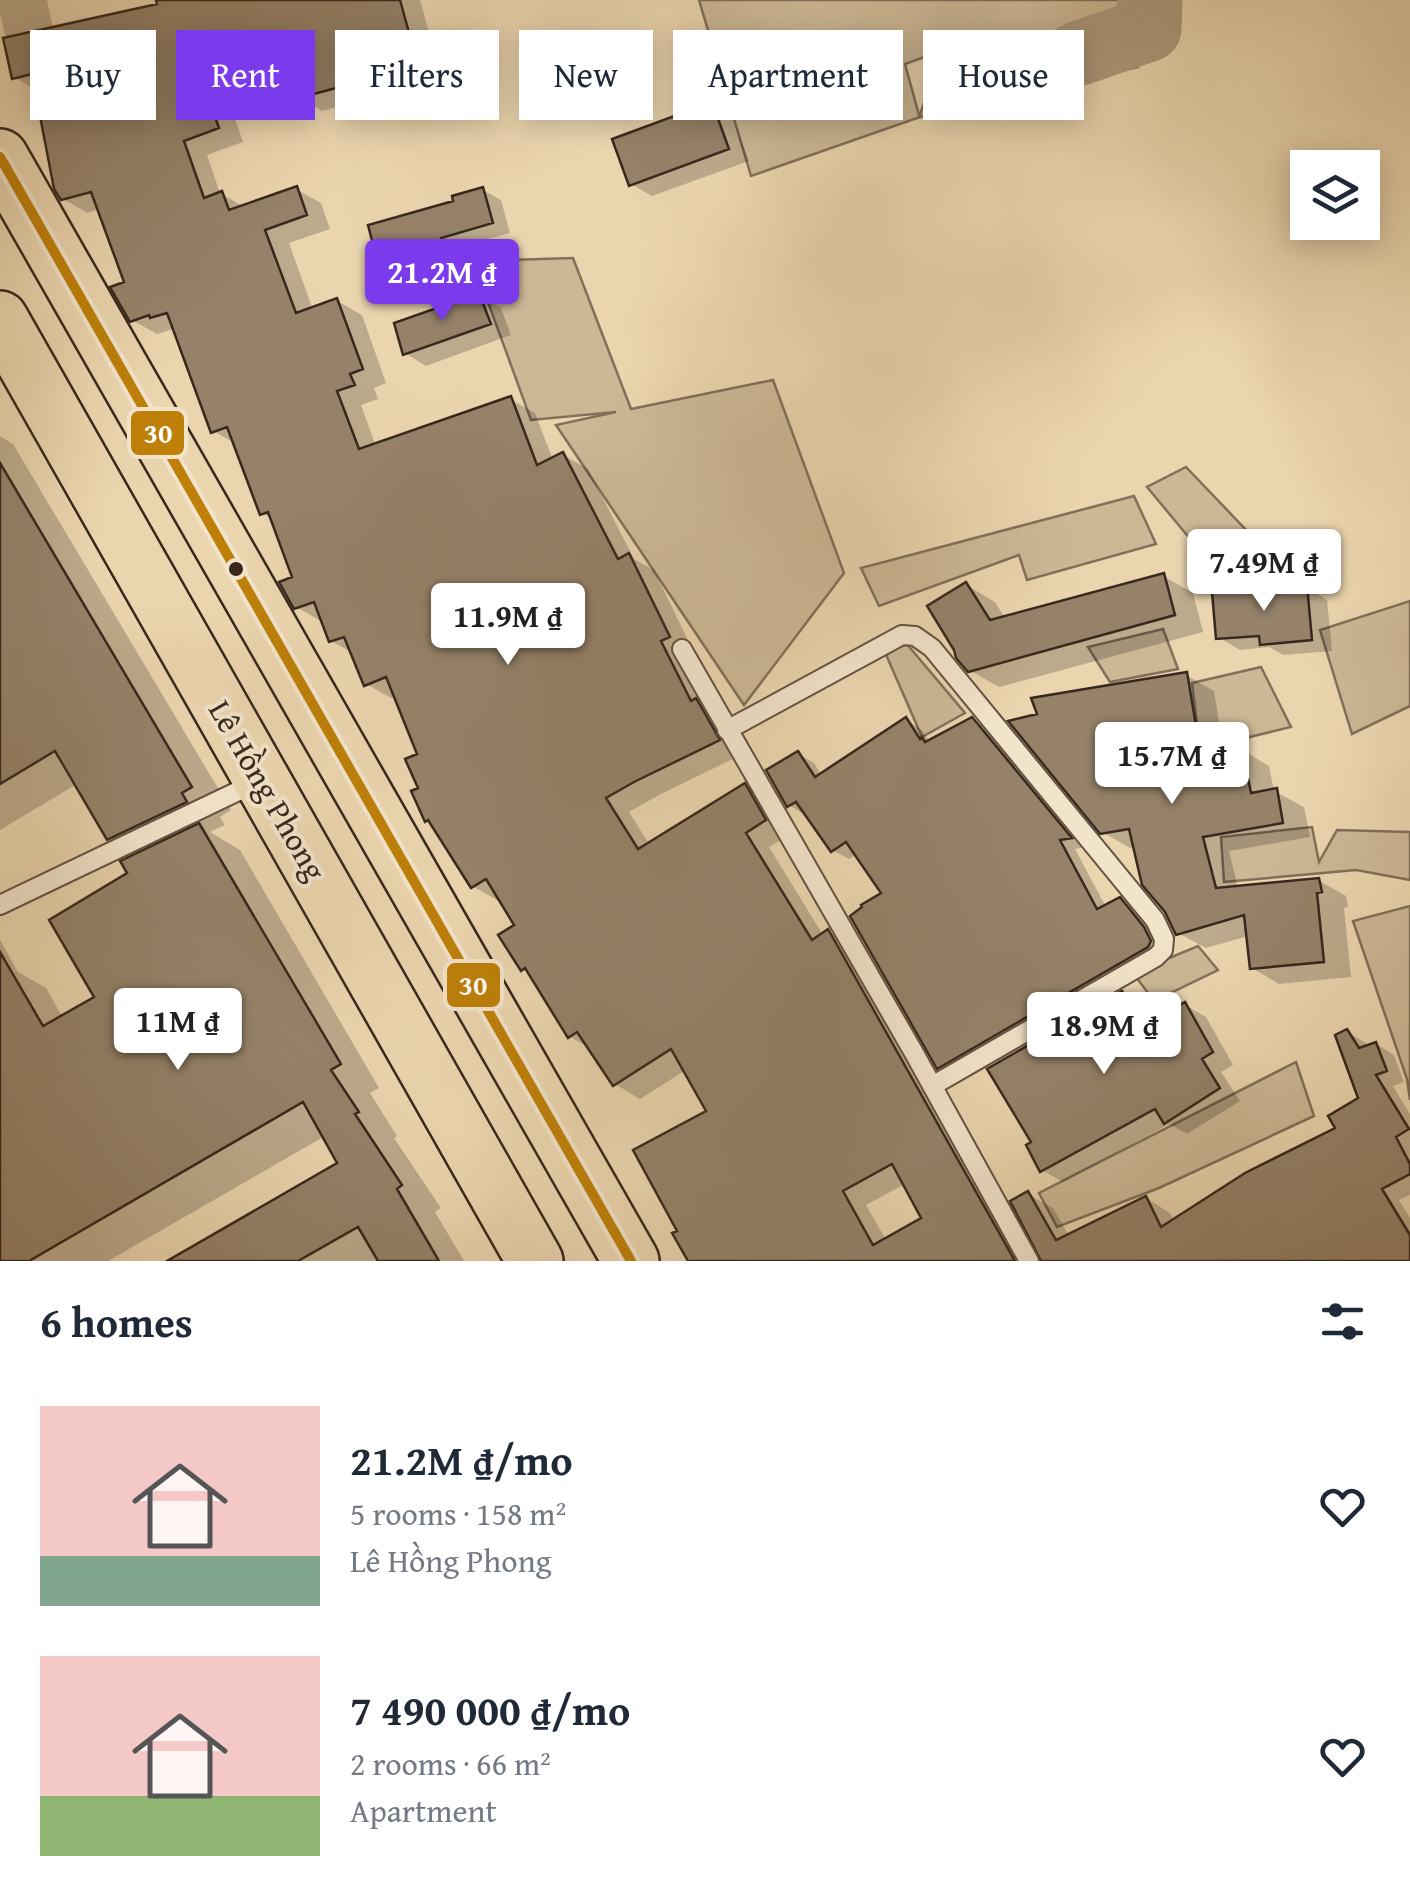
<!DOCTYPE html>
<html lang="en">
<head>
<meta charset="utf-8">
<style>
  :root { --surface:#fff; --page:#f6f6f7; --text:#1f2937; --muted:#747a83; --accent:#7c3aed }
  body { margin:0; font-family:"Gentium Book Plus",serif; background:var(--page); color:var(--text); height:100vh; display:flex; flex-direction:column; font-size:38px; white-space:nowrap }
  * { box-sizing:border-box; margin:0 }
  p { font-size:32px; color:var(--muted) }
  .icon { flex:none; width:55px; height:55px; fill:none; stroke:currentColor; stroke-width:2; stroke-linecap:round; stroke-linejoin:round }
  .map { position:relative; height:1261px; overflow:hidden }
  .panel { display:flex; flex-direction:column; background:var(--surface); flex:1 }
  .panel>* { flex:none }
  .banner { position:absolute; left:30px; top:30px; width:1350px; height:90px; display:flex; gap:20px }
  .fabs { position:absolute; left:1290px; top:150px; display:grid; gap:20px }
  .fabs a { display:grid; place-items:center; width:90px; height:90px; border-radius:0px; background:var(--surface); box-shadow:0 5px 25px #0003; font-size:50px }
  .price { position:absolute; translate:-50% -85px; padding:0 22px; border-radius:10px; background:#fff; color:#222; font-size:32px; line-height:65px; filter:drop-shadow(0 2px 5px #0008) }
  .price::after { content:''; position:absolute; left:50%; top:60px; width:30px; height:22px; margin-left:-15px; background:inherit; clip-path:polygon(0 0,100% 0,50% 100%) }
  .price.on { background:var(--accent); color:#fff }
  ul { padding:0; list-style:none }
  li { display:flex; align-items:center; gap:30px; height:250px; padding:0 40px }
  li span { display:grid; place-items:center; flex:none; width:280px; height:200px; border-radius:0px; color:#555 }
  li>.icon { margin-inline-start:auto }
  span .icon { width:120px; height:120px; fill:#fffc; stroke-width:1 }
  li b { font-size:42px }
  h2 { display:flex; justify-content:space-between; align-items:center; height:120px; padding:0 40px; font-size:42px }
  .pill { padding:0 35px; border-radius:0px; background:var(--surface); box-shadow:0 5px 25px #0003; font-size:35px; line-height:90px }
  .pill.on { background:var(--accent); color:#fff }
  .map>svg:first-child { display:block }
  .green { fill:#cdb896; stroke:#82705a; stroke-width:2.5; fill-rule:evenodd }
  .shadow { fill:#0003; fill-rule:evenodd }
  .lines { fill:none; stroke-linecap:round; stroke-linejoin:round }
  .river { stroke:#ae9a7d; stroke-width:65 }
  .building { fill:#958269; stroke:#38281d; stroke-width:2.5; fill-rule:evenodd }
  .lane-casing { stroke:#655342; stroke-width:22 }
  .highway-casing { stroke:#38281d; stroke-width:60 }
  .lane { stroke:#f2e4cb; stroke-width:18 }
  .highway { stroke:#ebd5af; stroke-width:55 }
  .bus-1-casing { stroke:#f2e4cb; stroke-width:18 }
  .bus-1 { stroke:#be8009; stroke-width:10 }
  .bus-dot { fill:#38281d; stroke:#f2e4cb; stroke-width:4 }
  .labels { text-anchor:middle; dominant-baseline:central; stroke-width:8; stroke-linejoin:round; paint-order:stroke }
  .street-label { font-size:32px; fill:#38281d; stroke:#f2e4cb }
  .line-badge { stroke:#f2e4cb; stroke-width:4 }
  .badge-label { font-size:28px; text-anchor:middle; font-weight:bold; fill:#fff }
</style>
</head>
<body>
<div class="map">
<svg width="1410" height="1261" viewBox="0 0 1410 1261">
  <rect width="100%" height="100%" fill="#ebd5af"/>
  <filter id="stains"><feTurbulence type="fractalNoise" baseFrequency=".002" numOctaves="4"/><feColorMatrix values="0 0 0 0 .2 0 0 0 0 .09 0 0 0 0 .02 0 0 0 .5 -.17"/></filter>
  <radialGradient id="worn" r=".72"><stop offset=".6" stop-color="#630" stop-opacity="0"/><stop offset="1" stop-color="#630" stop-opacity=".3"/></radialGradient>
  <path class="green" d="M699,0H1127L1138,67L920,117L751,176ZM941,51L920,115H919L905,64Z
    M573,258L631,409L773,380L844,573L744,705L556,425L616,412L531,420L473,261Z
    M1186,467L1251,535L1319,567L1216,570L1147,487Z
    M1134,496L1156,544L1027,580L1019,555L879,606L861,568Z
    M1410,601V706L1352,734L1320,630Z
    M1163,629L1178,669L1110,682L1088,647Z
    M906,643L965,713L922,737L884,650Z
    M1261,667L1291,727L1200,749L1192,683Z
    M1312,827L1319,862L1337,830L1410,832V880L1356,870L1224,882L1221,837Z
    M1410,906V1100L1407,1079L1353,921Z
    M1198,946L1218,970L1154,1001L1133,973Z
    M1296,1062L1314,1116L1159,1188L1057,1227L1039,1193Z"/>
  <path class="shadow" d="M0,0H47L53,29L160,6L158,0H420L443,82L412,90L409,88L322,111L298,97L297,94L234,116L243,142L207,155L220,193L244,207L296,189L321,203L330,229L289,243L313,310L337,301L362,315L386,383L374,388L378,399L361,405L376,446L510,399L535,413L553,460L563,455L588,469L634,559L654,570L743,754L659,795L629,812L650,845L745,786L769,801L789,835L769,847L823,935L829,932L853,946L1030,1261H691L680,1232L709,1112L686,1070L640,1099L615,1084L591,1049L569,1036L531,974L522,969L518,926L501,898L497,900L472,886L432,823L427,820L421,789L420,756L396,696L391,698L366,684L353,653L331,641L323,620L321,621L296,607L295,579L274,520L262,513L236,444L213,431L173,329L157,334L132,320L128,283L100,209L87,213L62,198L38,91L14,77L0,13ZM905,1184L925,1219L886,1240L866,1205Z
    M712,105L733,118L749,161L652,196L631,184Z
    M483,190L501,200L510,233L458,247L461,259L399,276L381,265Z
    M479,296L501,308L511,335L426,366L405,353Z
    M0,436L13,444L231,810L220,817L225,825L210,832L240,850L379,1088L370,1093L397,1136L394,1138L441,1208L435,1212L464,1261H172L341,1164L325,1136L108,1261H0V940L18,972L46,988L63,1018L98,998L131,874L139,855L109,838L77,784L0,830Z
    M1163,576L1193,593L1203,632L999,687L969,670L966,585L995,602L1005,618Z
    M1306,587L1327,600L1332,651L1283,655L1269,647L1240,650L1218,637Z
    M1186,675L1214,691L1224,753L1242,750L1269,766L1274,791L1304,807L1310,837L1229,851L1238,888L1318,880L1346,896L1348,907L1344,908L1351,977L1279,984L1252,968L1248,936L1206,948L1178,933L1136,847L1130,848L1102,832Z
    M906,720L922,730L930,742L972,720L989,729L1085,847L1075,849L1106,907L1120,900L1136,909L1160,939L1167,952L955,1076L939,1067L884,893L857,854L849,859L832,850L805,815L789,805L798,754L814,763L822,776Z
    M1122,994L1143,1006L1153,1023L1185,1005L1206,1017L1233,1065L1221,1072L1240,1101L1187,1134L1169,1124L1063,1182L1042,1170Z
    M1347,1032L1366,1043L1368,1047L1376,1044L1394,1055L1404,1082L1393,1086L1410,1114V1195L1399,1200L1410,1218V1261H1044L1028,1194L1053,1208L1069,1236L1146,1198L1170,1213L1175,1222L1339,1129L1361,1099Z"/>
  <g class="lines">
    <path class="river" d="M1077,54L1149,29L1150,0"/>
  </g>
  <path class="building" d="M156,0H400L419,69L385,78V75L295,99L289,75L210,102L219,128L184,141L204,198L222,191L229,210L297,186L307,215L265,230L296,313L337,298L363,369L350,374L355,385L337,391L359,449L511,396L537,465L563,452L618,559L629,553L670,637L661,641L691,701L696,698L720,740L634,782L606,798L638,849L745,783L766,820L746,833L812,940L828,929L1015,1261H688L672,1233L677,1231L633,1150L706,1111L671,1049L613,1086L577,1032L568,1038L525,968L521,971L498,935L514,925L486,879L471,888L428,820L425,822L411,791L418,788L405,759L417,754L386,677L364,686L344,637L329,642L314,602L294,609L279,582L292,577L268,512L260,515L227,427L211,433L167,313L150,318L149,315L130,322L110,287L124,282L91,192L61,200L54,189L32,74L12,79L3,38L157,4ZM892,1164L921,1218L873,1245L843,1191Z
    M712,102L729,149L629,186L612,139Z
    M483,187L493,223L441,238L444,250L379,267L368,225L453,201L452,196Z
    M479,293L491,324L403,355L394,323Z
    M0,463L192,787L182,793L187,802L107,840L55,751L0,784Z
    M1164,573L1175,615L968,672L956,658L954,650L927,606L966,582L990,620Z
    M1307,585L1312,640L1260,645L1259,636L1216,639L1212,592Z
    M1187,672L1201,755L1242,748L1251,793L1277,788L1283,823L1203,837L1216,888L1319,878L1322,892L1317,893L1324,962L1250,969L1244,915L1176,935L1165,912L1142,885L1129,829L1100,834L1008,721L1037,714L1031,698Z
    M906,717L920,739L922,737L925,742L972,717L1072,838L1060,840L1097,909L1120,897L1144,927L1151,941L1148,947L937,1069L850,916L862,907L861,905L881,893L846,842L831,852L796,802L787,807L766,770L798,751L815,777Z
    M199,823L341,1064L331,1070L359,1112L355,1114L402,1185L397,1189L439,1261H378L358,1227L298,1261H167L337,1163L303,1102L29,1261H0V952L43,1026L94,997L49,920L127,873L120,861Z
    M1122,991L1143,1026L1185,1002L1213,1052L1202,1059L1220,1088L1164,1124L1155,1109L1040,1172L1026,1145L1031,1142L987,1069Z
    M1347,1029L1359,1048L1376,1042L1387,1071L1376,1075L1409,1129L1396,1137L1410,1164V1174L1382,1189L1410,1235V1261H1041L1010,1201L1028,1191L1056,1240L1146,1196L1161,1227L1245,1173L1335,1128L1328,1116L1358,1098L1335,1035Z"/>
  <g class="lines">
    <g class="lane-casing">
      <path id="lane" d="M682,649L914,1053L1029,1261
        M727,730L902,635L915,636L932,648L1155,920L1164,939L1163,950L1156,957L932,1086
        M0,905L257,782"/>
    </g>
    <g class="highway-casing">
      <path id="highway" d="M0,157L631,1261
        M0,319L535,1261"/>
    </g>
    <use href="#lane" class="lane"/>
    <use href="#highway" class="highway"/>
    <g class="bus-1-casing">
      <path id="bus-1" d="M0,157L631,1261"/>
    </g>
    <use href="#bus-1" class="bus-1"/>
  </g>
  <circle class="bus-dot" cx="236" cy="569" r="9"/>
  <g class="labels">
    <g class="street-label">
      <text transform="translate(268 790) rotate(60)">Lê Hồng Phong</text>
    </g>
  </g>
  <g class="line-badge">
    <rect x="129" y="409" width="57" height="48" rx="10" fill="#be8009"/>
    <rect x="445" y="961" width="57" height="48" rx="10" fill="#be8009"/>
  </g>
  <g class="badge-label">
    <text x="158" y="443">30</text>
    <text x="473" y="995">30</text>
  </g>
  <rect width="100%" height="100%" filter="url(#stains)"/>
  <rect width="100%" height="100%" fill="url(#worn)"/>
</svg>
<div class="fabs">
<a><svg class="icon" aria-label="layers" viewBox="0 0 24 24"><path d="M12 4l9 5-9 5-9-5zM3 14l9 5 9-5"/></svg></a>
</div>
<b class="price on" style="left:442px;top:324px">21.2M ₫</b>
<b class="price" style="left:1264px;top:614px">7.49M ₫</b>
<b class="price" style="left:508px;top:668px">11.9M ₫</b>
<b class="price" style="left:1172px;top:807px">15.7M ₫</b>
<b class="price" style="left:178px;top:1073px">11M ₫</b>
<b class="price" style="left:1104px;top:1077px">18.9M ₫</b>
<div class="banner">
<a class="pill">Buy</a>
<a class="pill on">Rent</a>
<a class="pill">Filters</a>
<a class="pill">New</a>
<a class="pill">Apartment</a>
<a class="pill">House</a>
</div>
</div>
<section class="panel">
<h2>6 homes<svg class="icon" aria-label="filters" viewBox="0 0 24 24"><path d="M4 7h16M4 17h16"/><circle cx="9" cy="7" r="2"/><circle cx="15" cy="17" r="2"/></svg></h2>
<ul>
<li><span style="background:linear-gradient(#f6c9c9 75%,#7fa58c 0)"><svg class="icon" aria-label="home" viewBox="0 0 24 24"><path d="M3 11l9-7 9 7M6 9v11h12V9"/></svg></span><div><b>21.2M ₫/mo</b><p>5 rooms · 158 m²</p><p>Lê Hồng Phong</p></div><svg class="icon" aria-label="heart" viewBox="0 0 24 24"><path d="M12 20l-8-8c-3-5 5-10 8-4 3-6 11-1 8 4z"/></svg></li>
<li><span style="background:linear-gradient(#f6c9c9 70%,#8fb573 0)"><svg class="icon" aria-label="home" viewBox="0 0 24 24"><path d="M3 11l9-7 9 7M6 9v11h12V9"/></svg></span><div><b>7 490 000 ₫/mo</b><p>2 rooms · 66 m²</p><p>Apartment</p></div><svg class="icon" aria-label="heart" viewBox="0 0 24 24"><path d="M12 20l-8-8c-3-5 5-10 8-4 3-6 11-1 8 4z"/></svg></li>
</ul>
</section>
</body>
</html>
